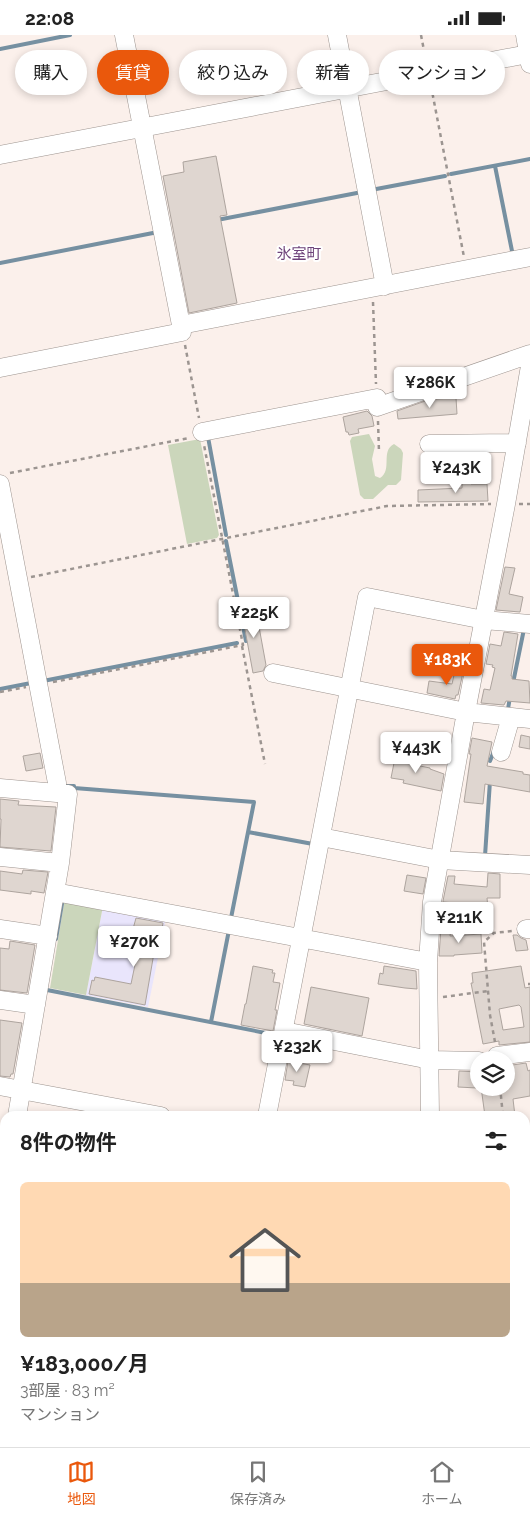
<!DOCTYPE html>
<html lang="ja">
<head>
<meta charset="utf-8">
<style>
  :root { --surface:#fff; --page:#f2f2f2; --text:#222; --muted:#767676; --line:#e0e0e0; --accent:#ea580c }
  body { margin:0; font-family:Raleway,"Noto Sans JP",sans-serif; background:var(--page); color:var(--text); height:100vh; display:flex; flex-direction:column; font-size:19px; white-space:nowrap }
  * { box-sizing:border-box; margin:0 }
  p { font-size:16px; color:var(--muted) }
  .icon { flex:none; width:28px; height:28px; fill:none; stroke:currentColor; stroke-width:2; stroke-linecap:round; stroke-linejoin:round }
  .map { position:relative; flex:1; overflow:hidden }
  .drawer { position:absolute; left:0px; top:1076px; width:530px; height:336px; display:flex; flex-direction:column; background:var(--surface); border-radius:15px 15px 0 0; box-shadow:0 2px 8px #0003 }
  .drawer>* { flex:none }
  .hud { position:absolute; left:15px; top:15px; width:500px; height:45px; display:flex; gap:10px }
  .fabs { position:absolute; left:470px; top:1016px; display:grid; gap:10px }
  .fabs a { display:grid; place-items:center; width:45px; height:45px; border-radius:50%; background:var(--surface); box-shadow:0 2px 8px #0003; font-size:25px }
  .price { position:absolute; translate:-50% -42px; padding:0 11px; border-radius:5px; background:#fff; color:#222; font-size:16px; line-height:32px; filter:drop-shadow(0 1px 2px #0008) }
  .price::after { content:''; position:absolute; left:50%; top:30px; width:15px; height:11px; margin-left:-8px; background:inherit; clip-path:polygon(0 0,100% 0,50% 100%) }
  .price.active { background:var(--accent); color:#fff }
  ul { padding:0; list-style:none }
  li { display:grid; align-content:center; gap:10px; height:265px; padding:0 20px }
  li+li { border-top:1px solid var(--line) }
  li span { display:grid; place-items:center; height:155px; border-radius:8px; color:#555 }
  li>.icon { margin-inline-start:auto }
  span .icon { width:90px; height:90px; fill:#fffc; stroke-width:1 }
  li b { font-size:21px }
  h2 { display:flex; justify-content:space-between; align-items:center; height:60px; padding:0 20px; font-size:21px }
  .pill { padding:0 18px; border-radius:22px; background:var(--surface); box-shadow:0 2px 8px #0003; font-size:18px; line-height:45px }
  .pill.active { background:var(--accent); color:#fff }
  .status { display:flex; justify-content:space-between; align-items:center; height:35px; padding:0 25px; background:var(--surface); direction:ltr }
  .status svg { height:14px; fill:currentColor }
  .dock { display:flex; justify-content:space-around; align-items:center; height:70px; border-top:1px solid var(--line); background:var(--surface); font-size:14px; color:var(--muted) }
  .dock a { display:grid; justify-items:center; gap:2px }
  .dock .active { color:var(--accent) }
  .map>svg:first-child { display:block }
  .education { fill:#e9e5fc }
  .green { fill:#cbd6bb }
  .lines { fill:none; stroke-linecap:round; stroke-linejoin:round }
  .stream { stroke:#7690a1; stroke-width:4 }
  .building { fill:#dfd6d0; stroke:#ada49e; fill-rule:evenodd }
  .minor-casing { stroke:#9d948f; stroke-width:19 }
  .path { stroke:#9c9591; stroke-width:2.5; stroke-dasharray:4 4; stroke-linecap:butt }
  .minor { stroke:#fff; stroke-width:18 }
  .labels { text-anchor:middle; dominant-baseline:central; stroke-width:4; stroke-linejoin:round; paint-order:stroke }
  .quarter-label { font-size:15px; fill:#6e437a; stroke:#fff }
</style>
</head>
<body>
<div class="status"><b>22:08</b><svg viewBox="0 0 49 12"><path d="M0 12V9h3v3zM5 12V6h3v6zM10 12V3h3v9zM15 12V0h3v12zM26 1h20v11H26zM47 4h2v5h-2z"/></svg></div>
<div class="map">
<svg width="530" height="1412" viewBox="0 0 530 1412">
  <rect width="100%" height="100%" fill="#fbf0eb"/>
  <path class="education" d="M103,871L166,883L148,972L86,960Z"/>
  <path class="green" d="M369,399L375,411L372,424L375,441L380,443C393,435 380,416 394,409L401,414L403,418L401,445L396,450H388L373,464H364L360,460L350,406L352,402Z
    M200,404L219,500L217,503L187,509L168,410Z
    M65,863L103,871L86,960L50,953Z"/>
  <g class="lines">
    <path class="stream" d="M0,14L70,0
      M495,131L513,221
      M451,139L530,124
      M371,155L445,141
      M217,185L362,157
      M0,228L158,197
      M208,402L226,500
      M226,506L246,606
      M43,646L237,608
      M513,648L524,594
      M0,654L31,648
      M508,674L510,662
      M490,726L494,716
      M66,751H74V753L254,767L231,883
      M248,797L313,809
      M485,821L490,746
      M56,904L62,869
      M47,955L276,1000
      M211,987L229,895
      M0,1387L5,1388
      M105,1408L128,1412
      M292,1412V1408"/>
  </g>
  <path class="building" d="M216,121L227,180L220,181L237,268L189,278L163,141L184,137L183,127Z
    M456,363L457,379L398,384L397,376L431,364Z
    M367,376L372,381L374,391L358,394L359,398L349,400L348,397H346L343,382Z
    M462,447H471V449H487L488,466L418,467V455L462,453Z
    M505,532L515,533L509,559L523,562L520,577L496,575Z
    M255,570L266,630L263,636L253,638L241,573Z
    M504,597L518,599L511,641H512V644L529,646L530,668L506,666L504,670L481,668L484,654L490,655L495,633L492,632L493,630L486,629L490,609L501,611Z
    M456,631L464,633L458,660H456L455,664L427,658L429,646L452,649Z
    M521,700L530,702V714L519,712Z
    M472,703L492,707L487,731L523,737V739L530,740V757L485,749L483,769L464,767L471,719H469Z
    M40,718L43,733L26,736L23,721Z
    M396,718L410,721V729L430,733V734L444,739L441,756L403,748L404,745L391,743Z
    M0,764L19,766L18,770L56,772L51,816L0,812L1,784H0Z
    M23,835L48,837L44,858L31,856V859L0,855V836L22,839Z
    M488,838L500,839V863H487L490,896L480,897L478,870L443,867V866L448,841H455L454,849L487,852Z
    M407,840L426,843L423,859L404,856Z
    M136,883L163,888L159,912H155L145,970L89,959L92,945L94,946L95,942L131,949L142,896L133,894Z
    M441,893H451L450,901L481,899L482,918L454,920V921H439Z
    M513,900H517L521,903L526,905L528,915L516,916Z
    M10,906L35,910L27,958L0,955V913L9,914Z
    M253,931L273,935L272,938H275L273,947L280,948L275,975H277L273,996L241,990L245,969H246Z
    M384,931L416,936L417,954L405,953L378,949L380,938L383,939Z
    M521,931L525,953L530,952V1007L499,1010V1006L483,1009L471,948H473L472,938ZM519,970L521,972L524,992L503,995L499,974Z
    M311,952L369,963L362,1001L304,989Z
    M0,985L22,988L13,1039H11L10,1042L0,1041Z
    M288,1026L310,1030L305,1052L293,1050L294,1046L285,1045Z
    M526,1028L528,1036L530,1035V1061L513,1064L515,1081H485L481,1052H506V1031Z
    M459,1036L479,1037L477,1053L458,1052Z"/>
  <g class="lines">
    <g class="minor-casing">
      <path id="minor" d="M124,0L181,290L530,222
        M337,0L385,251
        M525,0L530,29
        M0,120L528,19
        M0,333L182,297
        M202,397L377,363V372L530,319
        M429,409L517,408
        M0,449L57,748V758
        M273,638L466,677L530,684
        M501,717L511,682
        M0,753L68,759L60,828L17,1081
        M321,802L440,825L530,830
        M0,822L60,828
        M55,857L428,927
        M0,894L48,901
        M526,894H530
        M0,965L36,970
        M284,996L430,1025L479,1026
        M496,1025L497,1021L530,1017
        M0,1051L161,1081
        M267,1081L367,562L484,585L530,589
        M430,1081L428,927L432,867L466,677L506,469L530,331
        M526,1119L530,1159
        M0,1170L5,1143
        M525,1255L530,1272
        M0,1276L5,1277
        M525,1362H530
        M204,1412V1408
        M340,1412L341,1408
        M419,1412L420,1408"/>
    </g>
    <path class="path" d="M421,0L426,26
      M431,51L464,222
      M373,267L376,349
      M185,310L199,383
      M378,386L379,417
      M10,438L189,403
      M519,469H530
      M31,542L387,471L491,469
      M242,611L265,729
      M53,647L243,610L204,410
      M0,657L26,652
      M528,949H530
      M443,962L488,956
      M495,1007L490,980L484,907L494,898L512,896
      M500,1052L503,1081"/>
    <use href="#minor" class="minor"/>
  </g>
  <g class="labels">
    <g class="quarter-label">
      <text x="299" y="219">氷室町</text>
    </g>
  </g>
</svg>
<div class="fabs">
<a><svg class="icon" aria-label="layers" viewBox="0 0 24 24"><path d="M12 4l9 5-9 5-9-5zM3 14l9 5 9-5"/></svg></a>
</div>
<b class="price" style="left:430px;top:374px">¥286K</b>
<b class="price" style="left:456px;top:459px">¥243K</b>
<b class="price" style="left:254px;top:604px">¥225K</b>
<b class="price active" style="left:447px;top:651px">¥183K</b>
<b class="price" style="left:416px;top:739px">¥443K</b>
<b class="price" style="left:459px;top:909px">¥211K</b>
<b class="price" style="left:134px;top:933px">¥270K</b>
<b class="price" style="left:297px;top:1038px">¥232K</b>
<div class="hud">
<a class="pill">購入</a>
<a class="pill active">賃貸</a>
<a class="pill">絞り込み</a>
<a class="pill">新着</a>
<a class="pill">マンション</a>
</div>
<section class="drawer">
<h2>8件の物件<svg class="icon" aria-label="filters" viewBox="0 0 24 24"><path d="M4 7h16M4 17h16"/><circle cx="9" cy="7" r="2"/><circle cx="15" cy="17" r="2"/></svg></h2>
<ul>
<li><span style="background:linear-gradient(#ffd9b3 65%,#b9a48a 0)"><svg class="icon" aria-label="home" viewBox="0 0 24 24"><path d="M3 11l9-7 9 7M6 9v11h12V9"/></svg></span><div><b>¥183,000/月</b><p>3部屋 · 83 m²</p><p>マンション</p></div></li>
</ul>
</section>
</div>
<nav class="dock">
<a class="active"><svg class="icon" aria-label="map" viewBox="0 0 24 24"><path d="M3 6l6-2 6 2 6-2v14l-6 2-6-2-6 2zM9 4v14M15 6v14"/></svg>地図</a>
<a><svg class="icon" aria-label="saved" viewBox="0 0 24 24"><path d="M7 4h10v16l-5-4-5 4z"/></svg>保存済み</a>
<a><svg class="icon" aria-label="home" viewBox="0 0 24 24"><path d="M3 11l9-7 9 7M6 9v11h12V9"/></svg>ホーム</a>
</nav>
</body>
</html>
